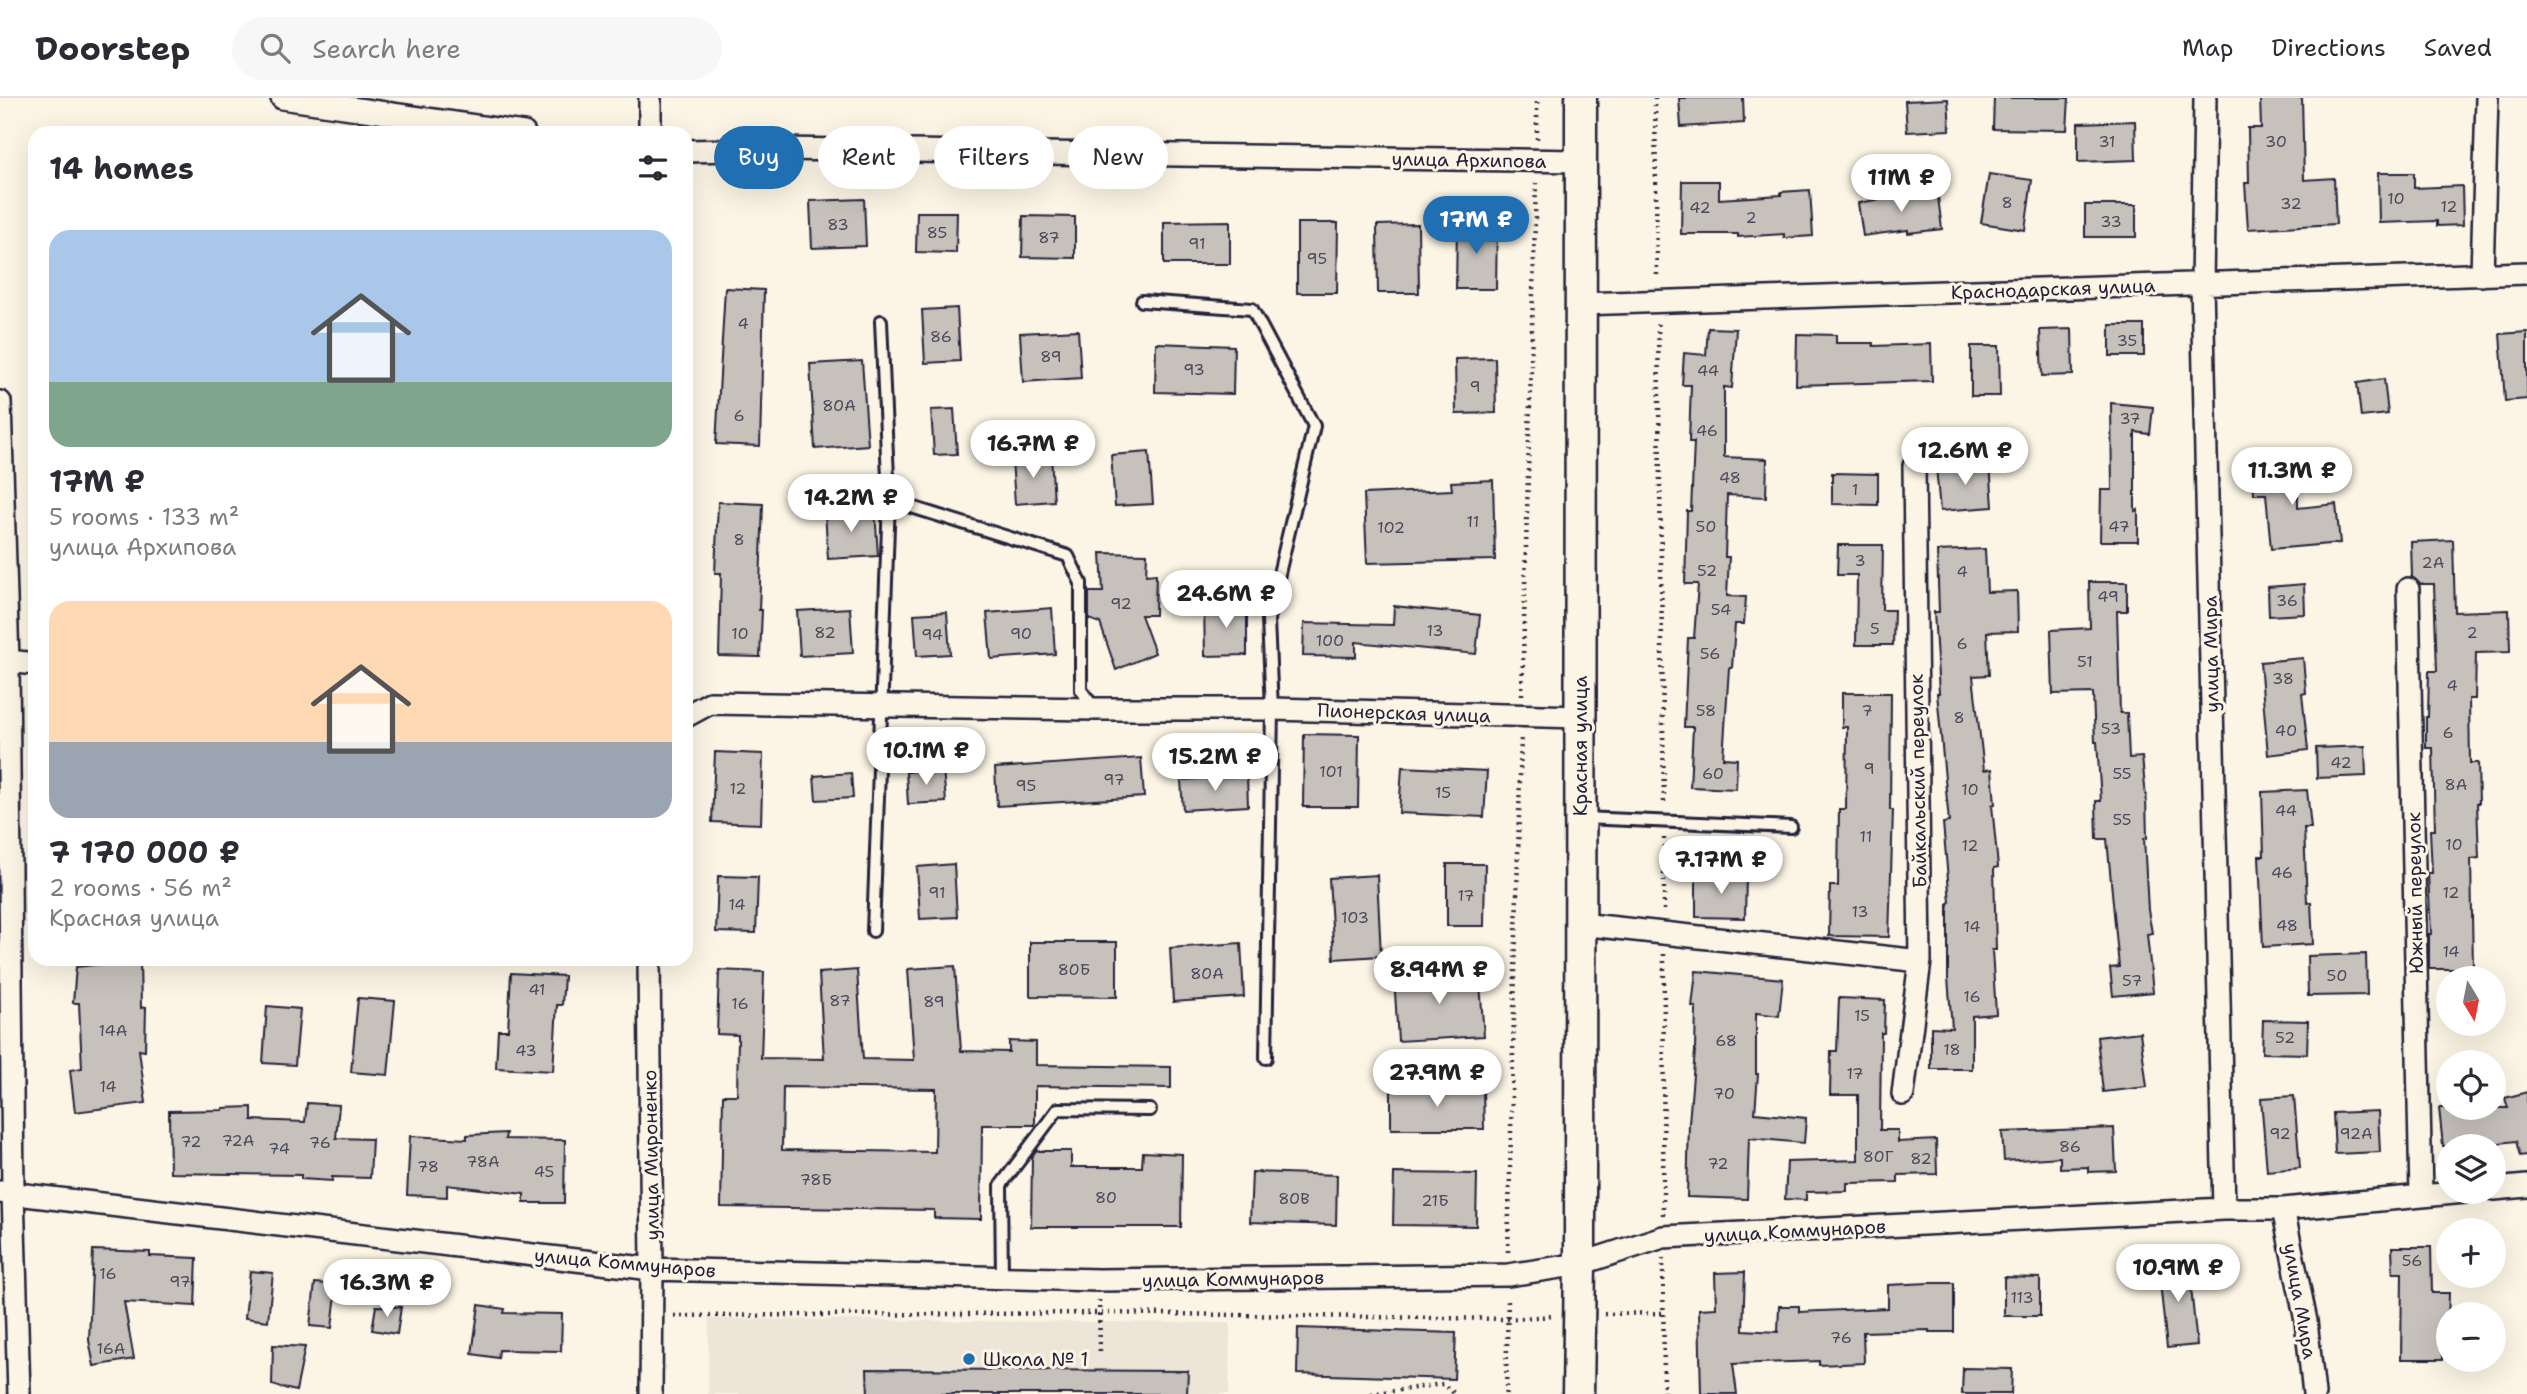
<!DOCTYPE html>
<html lang="en">
<head>
<meta charset="utf-8">
<style>
  :root { --surface:#fff; --page:#f7f7f7; --text:#2b2b33; --muted:#7c7c81; --line:#e1e1e2; --accent:#1f6fb2 }
  body { margin:0; font-family:"Shantell Sans",sans-serif; background:var(--page); color:var(--text); height:100vh; display:flex; flex-direction:column; font-size:26px; white-space:nowrap }
  * { box-sizing:border-box; margin:0 }
  p { font-size:23px; color:var(--muted) }
  .icon { flex:none; width:38px; height:38px; fill:none; stroke:currentColor; stroke-width:2; stroke-linecap:round; stroke-linejoin:round }
  .map { position:relative; flex:1; overflow:hidden }
  .drawer { position:absolute; left:28px; top:28px; width:665px; height:840px; display:flex; flex-direction:column; background:var(--surface); border-radius:21px; box-shadow:0 7px 28px #0002 }
  .drawer>* { flex:none }
  .banner { position:absolute; left:714px; top:28px; width:665px; height:63px; display:flex; gap:14px }
  .needle { width:46px; rotate:170deg }
  .fabs { position:absolute; left:2436px; top:868px; display:grid; gap:14px }
  .fabs a { display:grid; place-items:center; width:70px; height:70px; border-radius:50%; background:var(--surface); box-shadow:0 7px 28px #0002; font-size:35px }
  .price { position:absolute; translate:-50% -60px; padding:0 16px; border-radius:24px; background:#fff; color:#222; font-size:23px; line-height:46px; filter:drop-shadow(0 2px 4px #0008) }
  .price::after { content:''; position:absolute; left:50%; top:42px; width:21px; height:16px; margin-left:-10px; background:inherit; clip-path:polygon(0 0,100% 0,50% 100%) }
  .price.selected { background:var(--accent); color:#fff }
  ul { padding:0; list-style:none }
  li { display:grid; align-content:center; gap:14px; height:371px; padding:0 21px }
  li span { display:grid; place-items:center; height:217px; border-radius:21px; color:#555 }
  li>.icon { margin-inline-start:auto }
  span .icon { width:126px; height:126px; fill:#fffc; stroke-width:1 }
  li b { font-size:30px }
  h2 { display:flex; justify-content:space-between; align-items:center; height:84px; padding:0 21px; font-size:30px }
  .tag { padding:0 24px; border-radius:32px; background:var(--surface); box-shadow:0 7px 28px #0002; font-size:24px; line-height:63px }
  .tag.selected { background:var(--accent); color:#fff }
  header { display:flex; align-items:center; gap:42px; box-sizing:border-box; height:98px; padding:0 35px; background:var(--surface); border-bottom:2px solid var(--line) }
  header strong { font-size:33px }
  nav { display:flex; gap:38px; margin-inline-start:auto; font-size:24px }
  .search { width:490px; height:63px; background:var(--page); display:flex; align-items:center; gap:18px; box-sizing:border-box; padding:0 24px; border-radius:38px; color:var(--muted); font-size:26px }
  .map>svg:first-child { display:block }
  .built { fill:#ece5d8 }
  .building { fill:#c6c1bb; stroke:#22223b; stroke-width:2; fill-rule:evenodd }
  .lines { fill:none; stroke-linecap:round; stroke-linejoin:round }
  .service-casing { stroke:#22223b; stroke-width:16 }
  .minor-casing { stroke:#22223b; stroke-width:26 }
  .secondary-casing { stroke:#22223b; stroke-width:35 }
  .path { stroke:#22223b; stroke-width:4.5; stroke-dasharray:2 5; stroke-linecap:butt }
  .service { stroke:#fcf5e5; stroke-width:10 }
  .minor { stroke:#fcf5e5; stroke-width:21 }
  .secondary { stroke:#fcf5e5; stroke-width:30 }
  .poi-dot { fill:#1f6fb2; stroke:#fcf5e5; stroke-width:2.5 }
  .labels { text-anchor:middle; dominant-baseline:central; stroke-width:6; stroke-linejoin:round; paint-order:stroke }
  .number-label { font-size:16px; fill:#4b4a5b }
  .street-label { font-size:19px; fill:#22223b; stroke:#fcf5e5 }
  .poi-label { font-size:19px; fill:#22223b; stroke:#fcf5e5; text-anchor:start }
</style>
</head>
<body>
<header>
<strong>Doorstep</strong>
<div class="search"><svg class="icon" aria-label="search" viewBox="0 0 24 24"><circle cx="10" cy="10" r="6"/><path d="M15 15l6 6"/></svg>Search here</div>
<nav><a>Map</a><a>Directions</a><a>Saved</a></nav>
</header>
<div class="map">
<svg width="2527" height="1296" viewBox="0 0 2527 1296">
  <rect width="100%" height="100%" fill="#fcf5e5"/>
  <filter id="ink" filterUnits="userSpaceOnUse"><feTurbulence type="fractalNoise" baseFrequency=".0143" numOctaves="2"/><feDisplacementMap in="SourceGraphic" scale="14" xChannelSelector="R" yChannelSelector="G"/><feConvolveMatrix kernelMatrix="1 2 1 2 8 2 1 2 1" color-interpolation-filters="sRGB"/></filter>
  <g filter="url(#ink)">
    <path class="built" d="M709,1221L1230,1225L1229,1296H708Z"/>
    <path class="building" d="M1679,0H1743L1744,25L1681,29Z
      M1994,0H2069L2067,32L1993,31Z
      M2260,0H2302L2304,82L2334,80L2336,126L2248,131L2245,85H2249L2248,30H2261Z
      M1948,1L1950,32L1907,34L1905,3Z
      M2135,23L2136,62L2078,64V25Z
      M2378,75H2414V90L2462,88L2463,127L2437,128V123L2379,125Z
      M1989,76L2032,82L2025,132L1981,125Z
      M1682,83H1719V101L1781,97V94L1810,92L1813,138L1784,140V136L1738,139V136H1681Z
      M1937,91L1942,131L1908,135V132L1863,138L1858,105Z
      M864,101L866,148L812,150L810,103Z
      M2085,107H2136V139H2085Z
      M917,114H957L956,155L916,154Z
      M1023,118L1075,119V160L1022,159Z
      M1230,123V166H1164V124Z
      M1297,125H1338L1337,195H1297Z
      M1457,125L1497,126L1496,191H1456Z
      M1418,126L1419,195H1378L1377,127Z
      M725,190L764,192L760,348L716,346Z
      M957,210L960,263L925,265L922,212Z
      M2110,227H2144V258H2110Z
      M1708,230L1736,231L1732,290L1724,289V359L1767,361L1766,399L1727,397L1725,459H1729L1727,498L1746,499L1744,526H1735L1732,570H1729L1723,660L1737,661L1736,691L1690,689L1693,629H1684L1688,540H1694L1698,486H1685L1687,413H1691L1694,344H1689L1691,287H1682L1684,255L1706,257Z
      M2072,231L2073,277L2042,278L2040,232Z
      M1078,232L1081,280L1023,284L1020,235Z
      M2527,234V301L2505,303L2500,236Z
      M1797,236L1836,237V245H1873V248L1931,246L1932,283L1796,287Z
      M1156,245L1234,248L1233,296L1155,294Z
      M1971,248H1999L2000,298H1971Z
      M1495,260L1496,315L1456,316L1455,261Z
      M862,263L868,347L815,351L810,266Z
      M2384,281L2388,316L2361,319L2357,285Z
      M2111,305L2153,309L2150,336L2135,334V413L2138,412V443H2100L2101,392H2112Z
      M954,311L957,356L934,357L931,312Z
      M1149,354L1153,406L1115,408L1111,357Z
      M1051,359L1054,403L1015,406L1012,361Z
      M2298,360V410L2336,406L2340,445L2271,451L2266,396H2254L2253,361Z
      M1990,365L1993,409L1940,413L1936,369Z
      M1832,375L1878,376V407L1832,406Z
      M1493,382L1495,462L1367,465L1364,396L1452,392L1451,384Z
      M718,404L763,406L759,512H762L760,559L719,558L721,475H715Z
      M875,411L878,458L828,461L825,414Z
      M2453,442L2455,514L2509,512L2510,554L2476,555L2475,601H2469L2470,665H2478L2479,705H2477L2479,760L2471,761L2473,871H2429V836H2431L2428,775H2432L2430,732H2435L2433,650H2426V619H2428L2429,573H2437L2434,486H2420L2412,479L2411,444Z
      M1838,447H1883L1882,512H1894L1893,547H1856L1857,477H1837Z
      M1985,451L1987,494L2017,493L2018,533L1987,534L1989,577L1973,578L1984,672L1992,671L1995,706L1992,707L1998,769L1994,770L1996,852H1992L1996,916L1972,918V971H1931V929L1952,930L1948,880V805L1950,804L1943,725L1949,724L1937,595H1939L1934,514H1939L1937,453Z
      M1101,455L1147,456L1146,477L1156,476L1155,517H1141L1155,555L1116,572L1100,525L1089,521V494H1103Z
      M2089,484H2127V513H2117L2120,615H2127L2129,660L2142,659L2146,699L2147,740H2144L2148,812L2152,835L2147,836L2153,894L2113,898L2110,870L2119,869L2107,741H2097L2096,703H2101L2097,644H2095L2093,595L2053,596L2051,532L2090,530Z
      M2304,486L2305,516L2269,518L2268,489Z
      M1247,507V557L1205,558L1204,508Z
      M1394,508L1480,517L1476,556L1356,544V559L1303,558L1304,525L1393,527Z
      M850,510L853,555L800,558L797,513Z
      M1052,510L1055,556L991,561L987,515Z
      M947,514L950,556L917,558L914,516Z
      M2303,560L2306,595L2302,596L2308,652L2268,657L2260,564Z
      M1842,595H1891L1890,712H1893L1889,839L1829,838L1830,788H1838L1839,711H1846L1847,629H1842Z
      M1304,636L1359,637L1358,709H1303Z
      M2365,648L2366,678L2317,680L2316,650Z
      M715,654L763,656L761,726L712,724Z
      M1141,660L1144,699L997,708L995,670Z
      M1402,669L1487,673L1484,719L1399,715Z
      M943,671L946,704L908,706L906,674Z
      M851,675L853,700L816,702L814,678Z
      M1247,678L1248,708L1183,712L1181,682Z
      M2307,692L2311,730H2304L2307,805L2311,804L2313,846L2263,849L2259,758H2264L2262,694Z
      M954,766L957,819L920,821L917,769Z
      M1447,766H1485L1484,828H1447Z
      M1377,777L1381,858L1334,861L1329,780Z
      M1696,777L1746,778L1745,820L1696,819Z
      M718,778L758,779L756,835L716,834Z
      M1030,844H1117V899L1030,898Z
      M1241,845L1244,899L1173,904L1170,850Z
      M2366,856L2367,897L2308,898L2307,858Z
      M140,862L141,910L146,909L145,953L139,952L146,1005L75,1014L70,972L82,970L79,905H73L76,869Z
      M955,868L961,953L1009,954V943L1036,944V967L1171,969V990L1035,988V1027H982L981,1121L934,1120V1112L721,1109L723,997H737L738,937L717,936L719,872L764,874L761,960L824,961L819,875L857,872L863,961L914,962L908,871ZM783,989L936,991L935,1054L782,1052Z
      M1479,872L1484,938L1398,943L1394,878Z
      M1696,873L1783,881L1779,918L1756,915V976H1758L1755,1015L1806,1020L1804,1045L1749,1040L1747,1101L1687,1099L1689,1025L1695,953L1696,909H1692Z
      M511,875L564,878L562,907H557L553,973L496,970L498,932H508Z
      M358,900L395,903L388,977L351,974Z
      M1839,900L1885,902L1884,935H1881L1880,1032H1898V1044L1936,1042L1937,1076L1898,1077V1084L1847,1085V1093L1806,1094V1102L1785,1101L1787,1064L1858,1062V997H1830L1831,953H1837Z
      M267,908L300,911L295,967L263,965Z
      M2263,922L2308,923L2307,956L2262,955Z
      M2140,934L2147,989L2103,994L2097,939Z
      M1483,991L1484,1031H1391V992Z
      M2527,994V1057L2520,1058L2516,1043L2473,1048H2443L2439,1010H2508L2505,1000Z
      M2294,998L2300,1070L2267,1073L2261,1000Z
      M307,1005L339,1007L336,1040L372,1041L370,1080L332,1079V1083L301,1081V1077L170,1075L169,1013L223,1012V1010L252,1009V1022L305,1024Z
      M2378,1013L2380,1054L2335,1056L2333,1015Z
      M2114,1030L2116,1073L2088,1074V1069L2060,1070V1059L2004,1063L2002,1034Z
      M506,1035L505,1041L565,1042L564,1105H524V1096L447,1087V1099L407,1097L410,1038L467,1041V1037Z
      M1036,1053H1071V1069H1142L1143,1054L1182,1056L1181,1129H1031L1032,1059Z
      M1252,1074L1337,1077L1336,1127L1250,1124Z
      M1394,1075L1477,1076L1476,1128L1393,1127Z
      M2392,1149H2431L2432,1195H2449L2448,1225H2443V1261H2401L2402,1175H2393Z
      M93,1152L150,1154V1158L197,1160L195,1208L124,1204L134,1261L94,1268L89,1242Z
      M2188,1161L2197,1247L2167,1250L2158,1165Z
      M250,1173L273,1175L268,1223L245,1220Z
      M1745,1174L1743,1232L1778,1234L1779,1208H1799V1214L1888,1210V1187L1929,1185H1954V1234H1929V1232L1863,1234L1864,1265L1819,1267V1263L1733,1266L1737,1296H1701L1699,1211L1716,1210L1715,1175Z
      M2004,1179L2040,1180V1218H2004Z
      M315,1185L337,1187L332,1230L310,1228Z
      M479,1207L505,1211L504,1215L562,1216L561,1253L499,1252L498,1260L472,1256Z
      M376,1208L401,1209L397,1236L372,1232Z
      M1298,1230L1456,1235L1454,1281L1297,1276Z
      M273,1247L305,1249L296,1293L272,1287Z
      M1963,1270L2012,1271L2011,1296H1962Z
      M867,1271L1188,1273L1187,1296H868Z"/>
    <g class="lines">
      <g class="service-casing">
        <path id="service" d="M1142,203L1252,211L1314,328L1268,522L1272,611L1266,960
          M889,402L1068,458L1081,485V592L1095,611
          M1583,720L1791,729
          M873,833L889,402L881,223
          M1002,1180L1001,1087L1058,1011L1150,1012"/>
      </g>
      <g class="minor-casing">
        <path id="minor" d="M282,0L524,35
          M650,0V35
          M2205,0L2202,187L2224,1111
          M686,53L780,51L1579,63
          M2482,177L2487,0
          M1580,206L2527,175
          M0,304L8,563L13,1095L19,1296
          M2408,491L2421,1098
          M0,562L35,566
          M686,618L710,605L1096,611H1272L1579,619
          M1580,826L1920,863
          M649,861L652,1171L651,1296
          M1903,996L1920,863L1914,368
          M2494,1091L2527,1088
          M0,1094L652,1171L1099,1182L1508,1177L1580,1166L1663,1139L2224,1111H2283L2465,1094
          M2283,1111L2306,1223L2314,1296"/>
      </g>
      <g class="secondary-casing">
        <path id="secondary" d="M1578,1296L1580,1166L1581,0"/>
      </g>
      <path class="path" d="M1655,0L1657,182
        M1537,41V0
        M1658,226L1664,707
        M1522,597L1536,85
        M1664,812V740
        M1663,1117L1664,856
        M1508,1154L1521,638
        M1663,1160L1664,1296
        M1099,1202L1100,1257
        M1604,1216L1663,1215
        M674,1218L1100,1215L1508,1221L1554,1218
        M1371,1296L1443,1286L1455,1296
        M1506,1296L1508,1198"/>
      <use href="#service" class="service"/>
      <use href="#minor" class="minor"/>
      <use href="#secondary" class="secondary"/>
    </g>
  </g>
  <circle class="poi-dot" cx="969" cy="1261" r="7"/>
  <g class="labels">
    <g class="number-label">
      <text x="2107" y="43">31</text>
      <text x="2276" y="43">30</text>
      <text x="2396" y="100">10</text>
      <text x="2007" y="104">8</text>
      <text x="2291" y="105">32</text>
      <text x="2449" y="108">12</text>
      <text x="1700" y="109">42</text>
      <text x="1751" y="119">2</text>
      <text x="2111" y="123">33</text>
      <text x="838" y="126">83</text>
      <text x="937" y="134">85</text>
      <text x="1049" y="139">87</text>
      <text x="1197" y="145">91</text>
      <text x="1317" y="160">95</text>
      <text x="743" y="225">4</text>
      <text x="941" y="238">86</text>
      <text x="2127" y="242">35</text>
      <text x="1051" y="258">89</text>
      <text x="1194" y="271">93</text>
      <text x="1708" y="272">44</text>
      <text x="1475" y="288">9</text>
      <text x="839" y="307">80А</text>
      <text x="739" y="317">6</text>
      <text x="2130" y="320">37</text>
      <text x="1707" y="332">46</text>
      <text x="1730" y="379">48</text>
      <text x="1855" y="391">1</text>
      <text x="1473" y="423">11</text>
      <text x="1706" y="428">50</text>
      <text x="2119" y="428">47</text>
      <text x="1391" y="429">102</text>
      <text x="739" y="441">8</text>
      <text x="1860" y="462">3</text>
      <text x="2433" y="464">2А</text>
      <text x="1707" y="472">52</text>
      <text x="1962" y="473">4</text>
      <text x="2108" y="498">49</text>
      <text x="2287" y="502">36</text>
      <text x="1121" y="505">92</text>
      <text x="1721" y="511">54</text>
      <text x="1875" y="530">5</text>
      <text x="1435" y="532">13</text>
      <text x="825" y="534">82</text>
      <text x="2472" y="534">2</text>
      <text x="740" y="535">10</text>
      <text x="1021" y="535">90</text>
      <text x="932" y="536">94</text>
      <text x="1330" y="542">100</text>
      <text x="1962" y="545">6</text>
      <text x="1710" y="555">56</text>
      <text x="2085" y="563">51</text>
      <text x="2283" y="580">38</text>
      <text x="2452" y="587">4</text>
      <text x="1706" y="612">58</text>
      <text x="1867" y="612">7</text>
      <text x="1959" y="619">8</text>
      <text x="2111" y="630">53</text>
      <text x="2286" y="632">40</text>
      <text x="2448" y="634">6</text>
      <text x="2341" y="664">42</text>
      <text x="1869" y="670">9</text>
      <text x="1331" y="673">101</text>
      <text x="1713" y="675">60</text>
      <text x="2122" y="675">55</text>
      <text x="1114" y="681">97</text>
      <text x="2456" y="686">8А</text>
      <text x="1026" y="687">95</text>
      <text x="738" y="690">12</text>
      <text x="1970" y="691">10</text>
      <text x="1443" y="694">15</text>
      <text x="2286" y="712">44</text>
      <text x="2122" y="721">55</text>
      <text x="1866" y="738">11</text>
      <text x="2454" y="746">10</text>
      <text x="1970" y="747">12</text>
      <text x="2282" y="774">46</text>
      <text x="937" y="794">91</text>
      <text x="2451" y="794">12</text>
      <text x="1466" y="797">17</text>
      <text x="737" y="806">14</text>
      <text x="1860" y="813">13</text>
      <text x="1355" y="819">103</text>
      <text x="2287" y="827">48</text>
      <text x="1972" y="828">14</text>
      <text x="2451" y="853">14</text>
      <text x="1074" y="871">80Б</text>
      <text x="1207" y="875">80А</text>
      <text x="2337" y="877">50</text>
      <text x="2132" y="882">57</text>
      <text x="537" y="891">41</text>
      <text x="1972" y="898">16</text>
      <text x="840" y="902">87</text>
      <text x="934" y="903">89</text>
      <text x="740" y="905">16</text>
      <text x="1862" y="917">15</text>
      <text x="113" y="932">14А</text>
      <text x="2285" y="939">52</text>
      <text x="1726" y="942">68</text>
      <text x="1952" y="951">18</text>
      <text x="526" y="952">43</text>
      <text x="1855" y="975">17</text>
      <text x="108" y="988">14</text>
      <text x="1724" y="995">70</text>
      <text x="2280" y="1035">92</text>
      <text x="2356" y="1035">92А</text>
      <text x="238" y="1042">72А</text>
      <text x="191" y="1043">72</text>
      <text x="320" y="1044">76</text>
      <text x="2070" y="1048">86</text>
      <text x="279" y="1050">74</text>
      <text x="1878" y="1058">80Г</text>
      <text x="1921" y="1060">82</text>
      <text x="483" y="1063">78А</text>
      <text x="1718" y="1065">72</text>
      <text x="428" y="1068">78</text>
      <text x="544" y="1073">45</text>
      <text x="816" y="1081">78Б</text>
      <text x="1106" y="1099">80</text>
      <text x="1294" y="1100">80В</text>
      <text x="1435" y="1102">21Б</text>
      <text x="2412" y="1162">56</text>
      <text x="108" y="1175">16</text>
      <text x="180" y="1183">97</text>
      <text x="2022" y="1199">113</text>
      <text x="1841" y="1239">76</text>
      <text x="111" y="1250">16А</text>
    </g>
    <g class="street-label">
      <text transform="translate(1469 62) rotate(1)">улица Архипова</text>
      <text transform="translate(2053 191) rotate(-2)">Краснодарская улица</text>
      <text transform="translate(2211 556) rotate(-91)">улица Мира</text>
      <text transform="translate(1404 615) rotate(2)">Пионерская улица</text>
      <text transform="translate(1580 648) rotate(-90)">Красная улица</text>
      <text transform="translate(1918 683) rotate(-91)">Байкальский переулок</text>
      <text transform="translate(2415 795) rotate(-91)">Южный переулок</text>
      <text transform="translate(651 1057) rotate(-91)">улица Мироненко</text>
      <text transform="translate(1795 1133) rotate(-3)">улица Коммунаров</text>
      <text transform="translate(625 1165) rotate(5)">улица Коммунаров</text>
      <text transform="translate(1233 1181) rotate(-1)">улица Коммунаров</text>
      <text transform="translate(2300 1203) rotate(80)">улица Мира</text>
    </g>
    <g class="poi-label">
      <text x="983" y="1261">Школа № 1</text>
    </g>
  </g>
</svg>
<div class="fabs">
<a><svg class="needle" viewBox="-14 -14 28 28"><path d="M0-13l5 13h-10z" fill="#e53935"/><path d="M0 13l5-13h-10z" fill="#7c7c81"/></svg></a>
<a><svg class="icon" aria-label="locate" viewBox="0 0 24 24"><circle cx="12" cy="12" r="6"/><path d="M12 2v4M12 18v4M2 12h4M18 12h4"/></svg></a>
<a><svg class="icon" aria-label="layers" viewBox="0 0 24 24"><path d="M12 4l9 5-9 5-9-5zM3 14l9 5 9-5"/></svg></a>
<a>+</a>
<a>−</a>
</div>
<b class="price" style="left:1901px;top:116px">11M ₽</b>
<b class="price selected" style="left:1476px;top:158px">17M ₽</b>
<b class="price" style="left:1033px;top:382px">16.7M ₽</b>
<b class="price" style="left:1965px;top:389px">12.6M ₽</b>
<b class="price" style="left:2292px;top:409px">11.3M ₽</b>
<b class="price" style="left:851px;top:436px">14.2M ₽</b>
<b class="price" style="left:1226px;top:532px">24.6M ₽</b>
<b class="price" style="left:926px;top:689px">10.1M ₽</b>
<b class="price" style="left:1215px;top:695px">15.2M ₽</b>
<b class="price" style="left:1721px;top:798px">7.17M ₽</b>
<b class="price" style="left:1439px;top:908px">8.94M ₽</b>
<b class="price" style="left:1437px;top:1011px">27.9M ₽</b>
<b class="price" style="left:2178px;top:1206px">10.9M ₽</b>
<b class="price" style="left:387px;top:1221px">16.3M ₽</b>
<div class="banner">
<a class="tag selected">Buy</a>
<a class="tag">Rent</a>
<a class="tag">Filters</a>
<a class="tag">New</a>
</div>
<section class="drawer">
<h2>14 homes<svg class="icon" aria-label="filters" viewBox="0 0 24 24"><path d="M4 7h16M4 17h16"/><circle cx="9" cy="7" r="2"/><circle cx="15" cy="17" r="2"/></svg></h2>
<ul>
<li><span style="background:linear-gradient(#a9c7e8 70%,#7fa58c 0)"><svg class="icon" aria-label="home" viewBox="0 0 24 24"><path d="M3 11l9-7 9 7M6 9v11h12V9"/></svg></span><div><b>17M ₽</b><p>5 rooms · 133 m²</p><p>улица Архипова</p></div></li>
<li><span style="background:linear-gradient(#ffd9b3 65%,#9aa5b1 0)"><svg class="icon" aria-label="home" viewBox="0 0 24 24"><path d="M3 11l9-7 9 7M6 9v11h12V9"/></svg></span><div><b>7 170 000 ₽</b><p>2 rooms · 56 m²</p><p>Красная улица</p></div></li>
</ul>
</section>
</div>
</body>
</html>
